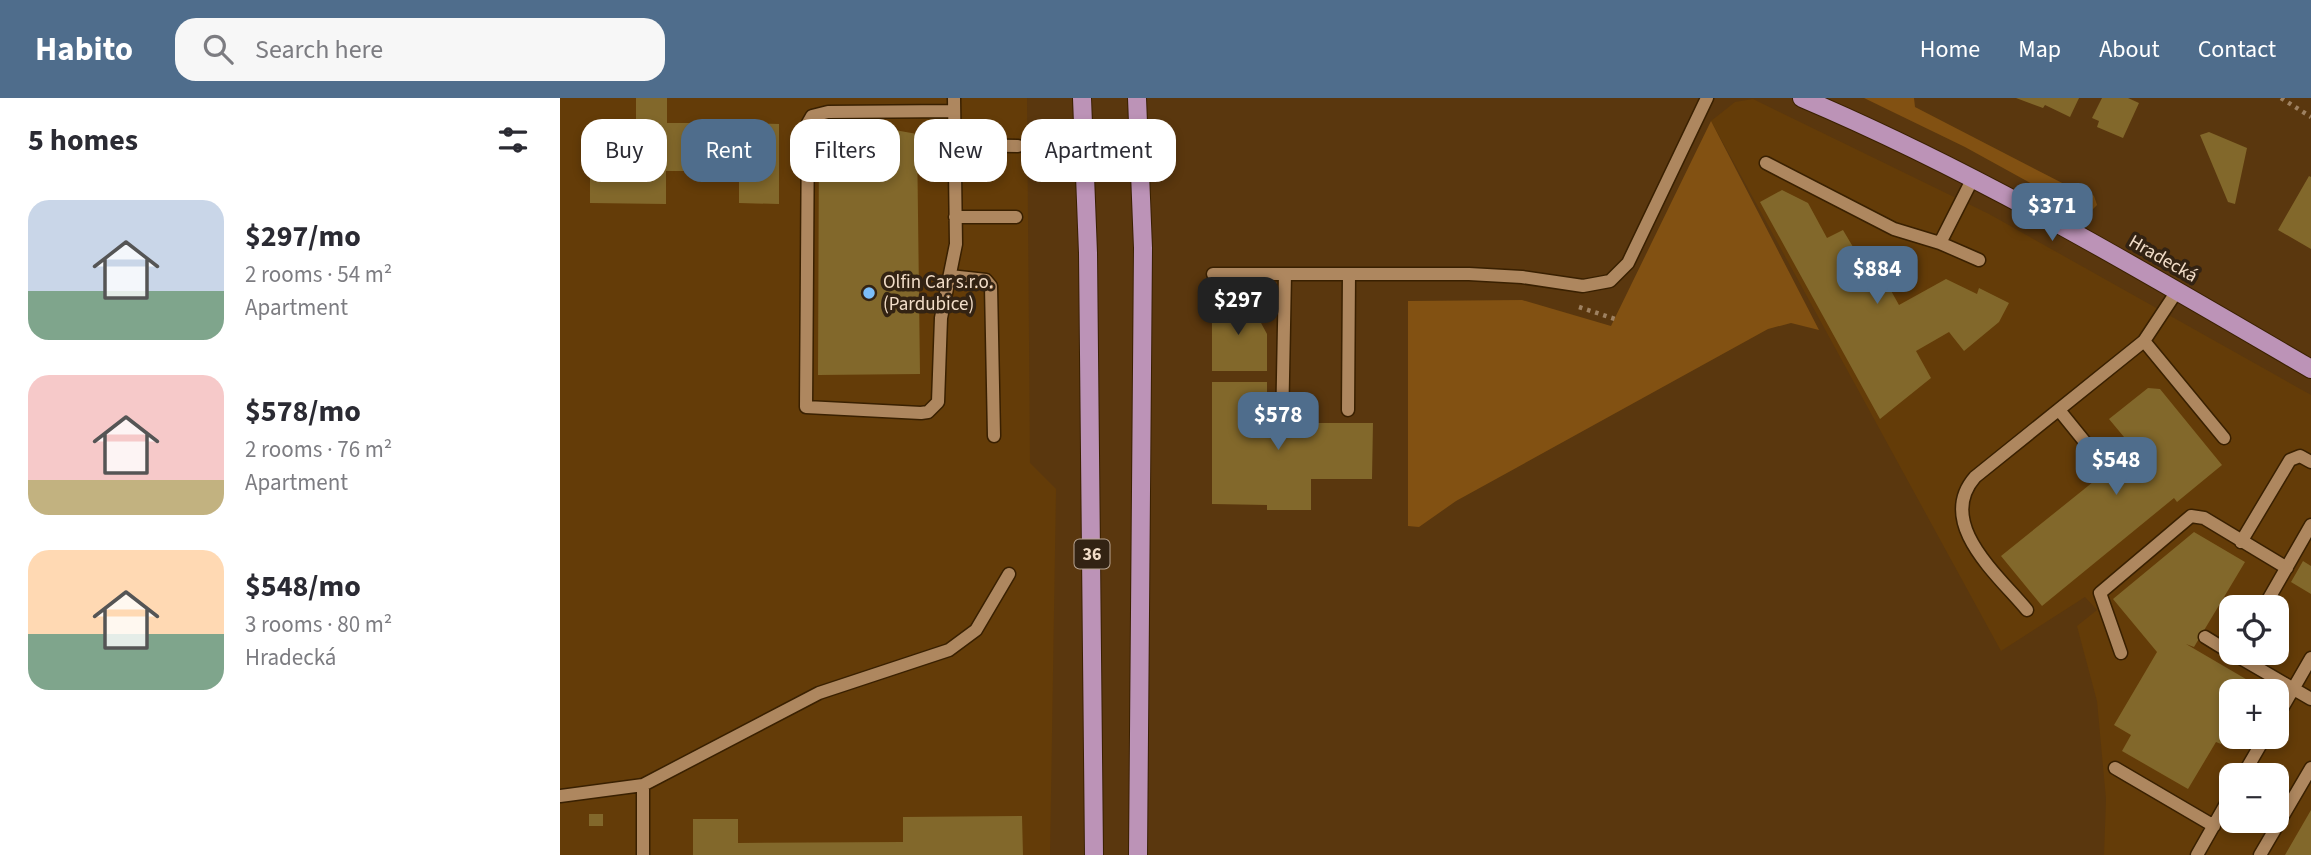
<!DOCTYPE html>
<html lang="en">
<head>
<meta charset="utf-8">
<style>
  :root { --surface:#fff; --page:#f7f7f7; --text:#2b2b33; --muted:#7c7c81; --accent:#4f6d8c }
  body { margin:0; font-family:"Source Sans 3",sans-serif; background:var(--page); color:var(--text); height:100vh; display:flex; flex-direction:column; font-size:26px; white-space:nowrap }
  * { box-sizing:border-box; margin:0 }
  p { font-size:23px; color:var(--muted) }
  .icon { flex:none; width:38px; height:38px; fill:none; stroke:currentColor; stroke-width:2; stroke-linecap:round; stroke-linejoin:round }
  .map { position:relative; flex:1; overflow:hidden }
  .panel { display:flex; flex-direction:column; background:var(--surface); width:560px }
  .panel>* { flex:none }
  .guide { position:absolute; left:21px; top:21px; width:665px; height:63px; display:flex; gap:14px }
  .tools { position:absolute; left:1659px; top:497px; display:grid; gap:14px }
  .tools a { display:grid; place-items:center; width:70px; height:70px; border-radius:14px; background:var(--surface); box-shadow:0 4px 10px #0003; font-size:35px }
  .price { position:absolute; translate:-50% -60px; padding:0 16px; border-radius:14px; background:var(--accent); color:#fff; font-size:23px; line-height:46px; filter:drop-shadow(0 2px 4px #0008) }
  .price::after { content:''; position:absolute; left:50%; top:42px; width:21px; height:16px; margin-left:-10px; background:inherit; clip-path:polygon(0 0,100% 0,50% 100%) }
  .price.selected { background:#222; color:#fff }
  ul { padding:0; list-style:none }
  li { display:flex; align-items:center; gap:21px; height:175px; padding:0 28px }
  li span { display:grid; place-items:center; flex:none; width:196px; height:140px; border-radius:21px; color:#555 }
  li>.icon { margin-inline-start:auto }
  span .icon { width:84px; height:84px; fill:#fffc; stroke-width:1 }
  li b { font-size:30px }
  h2 { display:flex; justify-content:space-between; align-items:center; height:84px; padding:0 28px; font-size:30px }
  .chip { padding:0 24px; border-radius:21px; background:var(--surface); box-shadow:0 4px 10px #0003; font-size:24px; line-height:63px }
  .chip.selected { background:var(--accent); color:#fff }
  header { display:flex; align-items:center; gap:42px; box-sizing:border-box; height:98px; padding:0 35px; background:var(--accent); color:#fff }
  header strong { font-size:33px }
  nav { display:flex; gap:38px; margin-inline-start:auto; font-size:24px }
  .search { width:490px; height:63px; background:var(--page); display:flex; align-items:center; gap:18px; box-sizing:border-box; padding:0 24px; border-radius:21px; color:var(--muted); font-size:26px }
  main { display:flex; flex:1; min-height:0 }
  .map>svg:first-child { display:block }
  .built { fill:#643c08; fill-rule:evenodd }
  .green { fill:#825112 }
  .building { fill:#82682b }
  .lines { fill:none; stroke-linecap:round; stroke-linejoin:round }
  .minor-casing { stroke:#392001; stroke-width:15 }
  .major-casing { stroke:#392001; stroke-width:20 }
  .path { stroke:#9e8161; stroke-width:4.5; stroke-dasharray:3.5 5; stroke-linecap:butt }
  .minor { stroke:#ae875f; stroke-width:12 }
  .major { stroke:#bc93b7; stroke-width:18 }
  .poi-dot { fill:#7cbef9; stroke:#332313; stroke-width:2.5 }
  .labels { text-anchor:middle; dominant-baseline:central; stroke-width:7; stroke-linejoin:round; paint-order:stroke }
  .shield { fill:#332313; stroke:#b9a592; stroke-width:2 }
  .shield-label { font-size:18px; font-weight:bold; fill:#f2ddc8 }
  .street-label { font-size:19px; fill:#f2ddc8; stroke:#332313 }
  .poi-label { font-size:19px; fill:#f2ddc8; stroke:#332313; text-anchor:start }
</style>
</head>
<body>
<header>
<strong>Habito</strong>
<div class="search"><svg class="icon" aria-label="search" viewBox="0 0 24 24"><circle cx="10" cy="10" r="6"/><path d="M15 15l6 6"/></svg>Search here</div>
<nav><a>Home</a><a>Map</a><a>About</a><a>Contact</a></nav>
</header>
<main>
<section class="panel">
<h2>5 homes<svg class="icon" aria-label="filters" viewBox="0 0 24 24"><path d="M4 7h16M4 17h16"/><circle cx="9" cy="7" r="2"/><circle cx="15" cy="17" r="2"/></svg></h2>
<ul>
<li><span style="background:linear-gradient(#c9d6e8 65%,#7fa58c 0)"><svg class="icon" aria-label="home" viewBox="0 0 24 24"><path d="M3 11l9-7 9 7M6 9v11h12V9"/></svg></span><div><b>$297/mo</b><p>2 rooms · 54 m²</p><p>Apartment</p></div></li>
<li><span style="background:linear-gradient(#f6c9c9 75%,#c2b280 0)"><svg class="icon" aria-label="home" viewBox="0 0 24 24"><path d="M3 11l9-7 9 7M6 9v11h12V9"/></svg></span><div><b>$578/mo</b><p>2 rooms · 76 m²</p><p>Apartment</p></div></li>
<li><span style="background:linear-gradient(#ffd9b3 60%,#7fa58c 0)"><svg class="icon" aria-label="home" viewBox="0 0 24 24"><path d="M3 11l9-7 9 7M6 9v11h12V9"/></svg></span><div><b>$548/mo</b><p>3 rooms · 80 m²</p><p>Hradecká</p></div></li>
</ul>
</section>
<div class="map">
<svg width="1751" height="757" viewBox="0 0 1751 757">
  <rect width="100%" height="100%" fill="#5a370e"/>
  <path class="built" d="M0,0H467L470,365L496,391L490,757H0Z
    M1193,1L1429,116L1751,297V757H1544L1546,701L1537,603L1517,528L1537,512L1525,499L1441,553L1151,23L1175,4ZM1671,509H1717V555H1671ZM1671,593H1717V639H1671ZM1671,677H1717V723H1671Z"/>
  <path class="green" d="M1304,0H1354L1355,9L1510,89L1521,86L1534,98L1537,107L1530,114L1521,113L1405,49Z
    M1151,23L1259,232L1231,225L1208,231L896,403L859,429L848,428V203L962,202L1051,228Z"/>
  <path class="building" d="M76,0H107V25H134L133,73H106V106L30,105V72L71,73V25H76Z
    M1456,0H1519L1510,19L1485,7L1483,10Z
    M1542,0H1568L1579,5L1563,40L1537,29L1539,23L1532,20Z
    M179,25L219,26V106L179,105Z
    M318,29L357,36L360,276L258,277L259,36L289,30Z
    M1649,34L1687,50L1675,106L1668,104L1640,37Z
    M1749,78L1751,79V151L1718,132Z
    M1222,92L1248,105L1267,140L1283,132L1296,154L1306,148L1339,207L1386,181L1417,196L1419,190L1449,205L1439,224L1404,253L1389,234L1356,253L1371,280L1320,321L1200,104Z
    M652,201H688L707,236V273H652Z
    M652,284H707V333H756L757,325H813L812,381H751V412H707V407L652,406Z
    M1588,290L1600,291L1662,367L1617,404L1614,400L1482,508L1441,458L1574,351L1549,321Z
    M1634,434L1685,464L1634,549L1626,546L1691,584L1685,593H1671V618L1663,632L1668,635L1661,646L1656,644L1628,691L1562,653L1571,637L1554,627L1597,554L1553,501Z
    M1743,463L1751,468V496L1731,484Z
    M1751,712V757H1725Z
    M29,716H43V728H29Z
    M462,718L463,757H133V721H178V745L343,744V719Z"/>
  <g class="lines">
    <g class="minor-casing">
      <path id="minor" d="M394,0L396,146L381,220L378,304L368,314L361,315L246,309L248,25L252,18L268,14L394,13
        M394,47L458,48
        M1206,65L1334,131L1380,145L1419,162
        M395,119H456
        M1380,145L1413,80
        M653,176H909L962,179L1023,188L1050,183L1068,165L1147,0
        M390,178L426,182L431,188L434,338
        M1584,243L1664,340
        M788,312L789,176
        M1499,312L1546,370
        M722,330L725,176
        M1681,444L1730,362L1740,358L1751,364
        M1704,509L1751,427
        M1467,512C1438,477 1375,425 1415,379L1584,243L1617,193
        M1645,539L1671,555
        M1561,555L1540,495L1631,418L1644,420L1727,470
        M1672,555L1751,601
        M1717,619L1751,560
        M1555,670L1654,728
        M1683,677L1705,639
        M83,687V757
        M0,698L83,687L259,595L389,552L416,532L449,476
        M1637,757L1671,697
        M1700,757L1751,670"/>
    </g>
    <g class="major-casing">
      <path id="major" d="M522,0L528,155L534,757
        M577,0L583,150L578,757
        M1242,0C1419,75 1585,174 1751,271"/>
    </g>
    <path class="path" d="M1721,0L1751,19
      M1019,209L1055,221"/>
    <use href="#minor" class="minor"/>
    <use href="#major" class="major"/>
  </g>
  <circle class="poi-dot" cx="309" cy="195" r="7"/>
  <g class="labels">
    <rect class="shield" x="514.5" y="441.5" width="35" height="29" rx="5"/>
    <g class="shield-label">
      <text x="532" y="456">36</text>
    </g>
    <g class="street-label">
      <text transform="translate(1603 161) rotate(30)">Hradecká</text>
    </g>
    <g class="poi-label">
      <text x="323" y="184">Olfin Car s.r.o.<tspan x="323" dy="22">(Pardubice)</tspan></text>
    </g>
  </g>
</svg>
<div class="tools">
<a><svg class="icon" aria-label="locate" viewBox="0 0 24 24"><circle cx="12" cy="12" r="6"/><path d="M12 2v4M12 18v4M2 12h4M18 12h4"/></svg></a>
<a>+</a>
<a>−</a>
</div>
<b class="price" style="left:1492px;top:145px">$371</b>
<b class="price" style="left:1317px;top:208px">$884</b>
<b class="price selected" style="left:678px;top:239px">$297</b>
<b class="price" style="left:718px;top:354px">$578</b>
<b class="price" style="left:1556px;top:399px">$548</b>
<div class="guide">
<a class="chip">Buy</a>
<a class="chip selected">Rent</a>
<a class="chip">Filters</a>
<a class="chip">New</a>
<a class="chip">Apartment</a>
</div>
</div>
</main>
</body>
</html>
